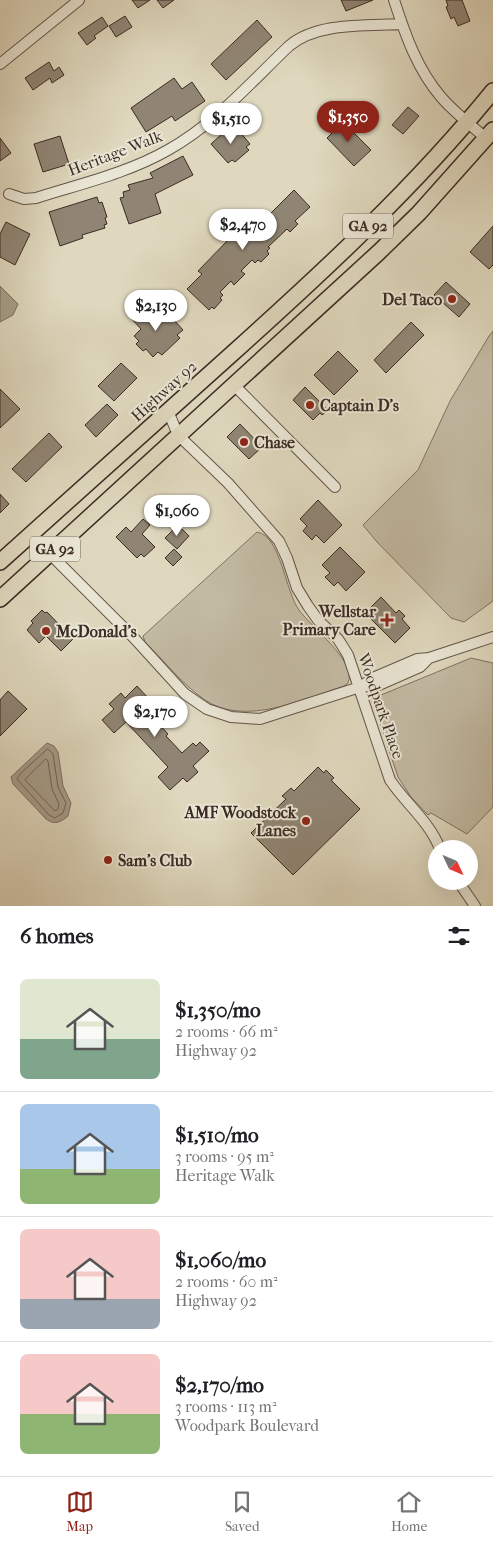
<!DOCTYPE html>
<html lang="en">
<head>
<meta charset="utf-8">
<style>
  :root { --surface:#fff; --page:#f6f6f6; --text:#202124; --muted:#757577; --line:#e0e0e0; --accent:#8f2418 }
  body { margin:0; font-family:"IM FELL French Canon",serif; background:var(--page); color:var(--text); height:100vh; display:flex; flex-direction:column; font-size:19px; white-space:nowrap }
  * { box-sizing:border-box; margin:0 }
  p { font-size:16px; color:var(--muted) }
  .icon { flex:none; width:28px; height:28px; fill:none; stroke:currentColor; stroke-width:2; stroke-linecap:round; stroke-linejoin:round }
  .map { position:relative; height:906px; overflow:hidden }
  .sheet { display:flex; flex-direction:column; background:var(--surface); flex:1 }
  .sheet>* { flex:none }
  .needle { width:32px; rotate:134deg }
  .controls { position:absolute; left:428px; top:840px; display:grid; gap:10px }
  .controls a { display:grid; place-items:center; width:50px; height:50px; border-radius:50%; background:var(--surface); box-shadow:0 5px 20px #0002; font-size:25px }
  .price { position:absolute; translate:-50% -42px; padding:0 11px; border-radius:18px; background:#fff; color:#222; font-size:16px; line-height:32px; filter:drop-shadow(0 1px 2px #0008) }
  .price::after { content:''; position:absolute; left:50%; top:30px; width:15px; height:11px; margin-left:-8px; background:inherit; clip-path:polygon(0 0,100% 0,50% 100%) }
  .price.current { background:var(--accent); color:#fff }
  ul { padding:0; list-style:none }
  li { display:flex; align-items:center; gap:15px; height:125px; padding:0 20px }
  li+li { border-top:1px solid var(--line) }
  li span { display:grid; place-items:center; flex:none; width:140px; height:100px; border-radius:8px; color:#555 }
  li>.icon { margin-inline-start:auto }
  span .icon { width:60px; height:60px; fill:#fffc; stroke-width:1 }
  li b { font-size:21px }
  h2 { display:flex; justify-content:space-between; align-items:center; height:60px; padding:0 20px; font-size:21px }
  .dock { display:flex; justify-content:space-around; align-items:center; height:70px; border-top:1px solid var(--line); background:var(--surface); font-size:14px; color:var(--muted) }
  .dock a { display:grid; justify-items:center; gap:2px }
  .dock .current { color:var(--accent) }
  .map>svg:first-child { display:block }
  .green { fill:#c3bba4; stroke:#7f7364 }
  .water { fill:#a79d8a; stroke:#7c6f61 }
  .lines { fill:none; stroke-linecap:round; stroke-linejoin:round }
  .shore { stroke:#716457; stroke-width:1 }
  .building { fill:#908574; stroke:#3b2b24 }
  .street-casing { stroke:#64564a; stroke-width:12 }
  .primary-casing { stroke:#3b2b24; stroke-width:18 }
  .street { stroke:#eae6d5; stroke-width:10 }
  .primary { stroke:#dfd8be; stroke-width:15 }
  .poi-dot { fill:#8f2418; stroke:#eae6d5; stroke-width:2 }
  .labels { text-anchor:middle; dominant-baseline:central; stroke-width:4; stroke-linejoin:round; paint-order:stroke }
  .shield { fill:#eae6d5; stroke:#706359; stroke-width:1 }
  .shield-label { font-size:15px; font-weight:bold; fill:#3b2b24 }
  .street-label { font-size:16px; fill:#3b2b24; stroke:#eae6d5 }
  .poi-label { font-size:16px; font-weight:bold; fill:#3b2b24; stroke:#eae6d5; text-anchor:start }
</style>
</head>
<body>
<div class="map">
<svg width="493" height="906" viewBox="0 0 493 906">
  <rect width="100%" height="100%" fill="#dfd8be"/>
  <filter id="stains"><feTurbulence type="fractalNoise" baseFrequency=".004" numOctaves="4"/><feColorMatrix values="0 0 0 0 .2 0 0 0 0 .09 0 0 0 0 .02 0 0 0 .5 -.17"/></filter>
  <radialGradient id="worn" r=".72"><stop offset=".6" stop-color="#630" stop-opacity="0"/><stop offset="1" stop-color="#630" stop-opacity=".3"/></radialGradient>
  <path class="green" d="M493,331V601L464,622L451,618L377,542L363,525L418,470L450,401L489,336Z
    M257,532C281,536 285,591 299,610C310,626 358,662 348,683L344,686C304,699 245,727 205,700C183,685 164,661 145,642L143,636Z
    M471,658L493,663V807L467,834L431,813L428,815L411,797L398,777L376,711V702L381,695Z"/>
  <path class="water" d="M0,286L18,304L13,315L0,322Z
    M47,743L54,746L58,752L63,786L71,803L68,816C60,823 54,825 46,819L13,784L11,777Z"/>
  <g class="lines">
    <path class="shore" d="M48,749L53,754L58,787L66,803L63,813L55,818L49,815L17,779L21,773Z
      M46,759L48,761L52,789L59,804L58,809L55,811L25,780Z"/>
  </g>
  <path class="building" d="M132,0H150L138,8Z
    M157,0H174L163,8Z
    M341,0H373L346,11Z
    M446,0H462L470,21L458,26L454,17L451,19L446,7L448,6Z
    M125,16L132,27L116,37L109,26Z
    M102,17L108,26L94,36L96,38L87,45L78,33Z
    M257,20L272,37L226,80L211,64Z
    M49,62L54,71L59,67L64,75L52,83L50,78L33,90L25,78Z
    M174,78L182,89L192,82L205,101L175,121L172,116L146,132L131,108Z
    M408,107L419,116L403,134L392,125Z
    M340,119L371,150L354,166L327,138L336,129L333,126Z
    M233,124L250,144L246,147L249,150L235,162L232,160L228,163L211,144Z
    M60,136L69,164L43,172L34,144Z
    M0,138L11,153L0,161Z
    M183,156L193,175L155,194L161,213L129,224L120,198L124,197L123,192L130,190L128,185L153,178L150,173Z
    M294,190L310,207L295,221L298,224L290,232L287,229L268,247L270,248L267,251L269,254L261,262L258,260L255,263L252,260L241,271L245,274L234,285L231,281L220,292L223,295L220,298L222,300L214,309L212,307L209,310L187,289L202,274L198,271L230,238L220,228L235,214L258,237L276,219L271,213Z
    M97,197L99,203L102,202L107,217L105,218L107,224L104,225L105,228L82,235L83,238L60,246L49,212Z
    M6,222L30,234L15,265L0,257V234Z
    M493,226V265L489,269L470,252Z
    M446,282L470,304L459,317L434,295Z
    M144,307L154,318L164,309L183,330L177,335L180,338L162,355L158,352L153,357L146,349L143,351L136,344L139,341L134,336L141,329L131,318Z
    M411,322L424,335L386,373L374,360Z
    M338,351L358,371L334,395L314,375Z
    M121,363L137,378L114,401L98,386Z
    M305,387L328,410L322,415L320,413L313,420L293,400Z
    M0,389L20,409L0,428Z
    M107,404L118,415L96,437L85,425Z
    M240,424L262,447L249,459L227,437Z
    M49,433L62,447L26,482L12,469Z
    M0,494L9,504L0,513Z
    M318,500L342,525L324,543L316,535L312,540L303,531L307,526L300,519Z
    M143,519L150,525L142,534L155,547L144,557L141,554L137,558L116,537L126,527L131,532Z
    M178,525L189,536L177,549L165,538Z
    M340,547L365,572L346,591L338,582L334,586L325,577L330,573L322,565Z
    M174,549L182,557L173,566L165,558Z
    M381,597L396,613L399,610L405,616L402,619L410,628L395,643L365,613Z
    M42,610L45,613L47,612L73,639L61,651L46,636L39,643L27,630L33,623L31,621Z
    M137,686L149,699L139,709L155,726L158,723L168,734L166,736L182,753L193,743L196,746L200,742L209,751L193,766L198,772L187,782L183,778L170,790L158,777L168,767L126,722L114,733L102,720L114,709L109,704L121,693L125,698Z
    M8,691L27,709L0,736V700Z
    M318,767L324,773L326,770L334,778L331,780L360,809L293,875L251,833L286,799L282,796L291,788L294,791Z"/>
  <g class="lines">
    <g class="street-casing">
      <path id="street" d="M394,0C405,34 417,69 441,97C454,112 470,125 486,138
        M0,64L79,0
        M9,194L24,199L36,198C80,184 128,173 168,150C215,124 251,82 289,46C317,22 366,26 402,24
        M234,385L335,487
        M168,411L178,435L228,483L279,541L287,558L297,588L308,606L318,620L338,639L348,655L390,780C406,804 430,822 440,849
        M50,554L134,638L185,694L207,709L231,717L260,719L360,687L379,685L420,667L429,658
        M363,685L375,677L417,659L429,658L493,637
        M458,881L475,906"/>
    </g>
    <g class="primary-casing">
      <path id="primary" d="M0,562C78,492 156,422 234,352C324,271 417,185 493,91
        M0,599L379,252L419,213L493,130"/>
    </g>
    <use href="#street" class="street"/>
    <use href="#primary" class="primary"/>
  </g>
  <g class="poi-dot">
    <circle cx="452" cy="299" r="5"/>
    <circle cx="310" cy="405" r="5"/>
    <circle cx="244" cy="442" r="5"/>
    <path d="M384.5 612.5h5v5h5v5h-5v5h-5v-5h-5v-5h5z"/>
    <circle cx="46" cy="631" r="5"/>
    <circle cx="306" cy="821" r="5"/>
    <circle cx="108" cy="860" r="5"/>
  </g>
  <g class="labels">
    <g class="shield">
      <rect x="343" y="213.5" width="50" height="25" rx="4"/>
      <rect x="30" y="536.5" width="50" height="25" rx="4"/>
    </g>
    <g class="shield-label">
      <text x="368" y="226">GA 92</text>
      <text x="55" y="549">GA 92</text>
    </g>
    <g class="street-label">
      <text transform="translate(115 153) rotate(-21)">Heritage Walk</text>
      <text transform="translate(164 391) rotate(-42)">Highway 92</text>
      <text transform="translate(381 706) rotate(71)">Woodpark Place</text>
    </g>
    <g class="poi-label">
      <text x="442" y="299" text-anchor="end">Del Taco</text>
      <text x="320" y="405">Captain D's</text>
      <text x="254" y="442">Chase</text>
      <text x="376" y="611" text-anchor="end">Wellstar<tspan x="376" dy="18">Primary Care</tspan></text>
      <text x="56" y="631">McDonald's</text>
      <text x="296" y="812" text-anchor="end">AMF Woodstock<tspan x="296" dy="18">Lanes</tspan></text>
      <text x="118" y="860">Sam's Club</text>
    </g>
  </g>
  <rect width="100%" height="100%" filter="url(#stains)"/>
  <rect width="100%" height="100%" fill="url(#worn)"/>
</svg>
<div class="controls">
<a><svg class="needle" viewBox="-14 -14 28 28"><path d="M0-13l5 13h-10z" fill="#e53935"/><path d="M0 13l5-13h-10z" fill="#757577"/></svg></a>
</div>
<b class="price current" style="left:348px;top:143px">$1,350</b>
<b class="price" style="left:231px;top:145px">$1,510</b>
<b class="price" style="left:243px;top:251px">$2,470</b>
<b class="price" style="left:156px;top:332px">$2,130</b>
<b class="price" style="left:177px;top:537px">$1,060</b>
<b class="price" style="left:155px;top:738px">$2,170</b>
</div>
<section class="sheet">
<h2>6 homes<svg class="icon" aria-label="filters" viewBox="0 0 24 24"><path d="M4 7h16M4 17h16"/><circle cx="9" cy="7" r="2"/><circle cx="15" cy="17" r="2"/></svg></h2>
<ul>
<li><span style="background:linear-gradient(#dfe7d0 60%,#7fa58c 0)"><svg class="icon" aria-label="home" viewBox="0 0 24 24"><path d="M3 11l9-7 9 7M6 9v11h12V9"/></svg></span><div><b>$1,350/mo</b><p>2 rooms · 66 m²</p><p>Highway 92</p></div></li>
<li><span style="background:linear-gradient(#a9c7e8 65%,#8fb573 0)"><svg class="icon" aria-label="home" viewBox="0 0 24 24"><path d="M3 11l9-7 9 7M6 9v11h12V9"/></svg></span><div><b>$1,510/mo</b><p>3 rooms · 95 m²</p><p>Heritage Walk</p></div></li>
<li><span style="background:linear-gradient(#f6c9c9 70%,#9aa5b1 0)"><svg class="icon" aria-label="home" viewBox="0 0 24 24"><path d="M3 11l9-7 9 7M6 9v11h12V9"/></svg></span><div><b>$1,060/mo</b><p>2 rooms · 60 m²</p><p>Highway 92</p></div></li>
<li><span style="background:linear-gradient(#f6c9c9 60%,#8fb573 0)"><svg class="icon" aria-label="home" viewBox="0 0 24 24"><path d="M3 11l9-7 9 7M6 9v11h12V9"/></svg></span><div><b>$2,170/mo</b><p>3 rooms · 113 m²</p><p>Woodpark Boulevard</p></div></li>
</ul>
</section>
<nav class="dock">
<a class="current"><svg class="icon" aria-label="map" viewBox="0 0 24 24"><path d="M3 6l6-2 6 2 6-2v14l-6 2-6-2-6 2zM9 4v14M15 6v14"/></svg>Map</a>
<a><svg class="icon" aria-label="saved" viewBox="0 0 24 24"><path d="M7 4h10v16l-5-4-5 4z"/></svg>Saved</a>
<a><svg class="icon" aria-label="home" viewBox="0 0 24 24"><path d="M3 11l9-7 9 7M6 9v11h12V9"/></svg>Home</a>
</nav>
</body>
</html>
